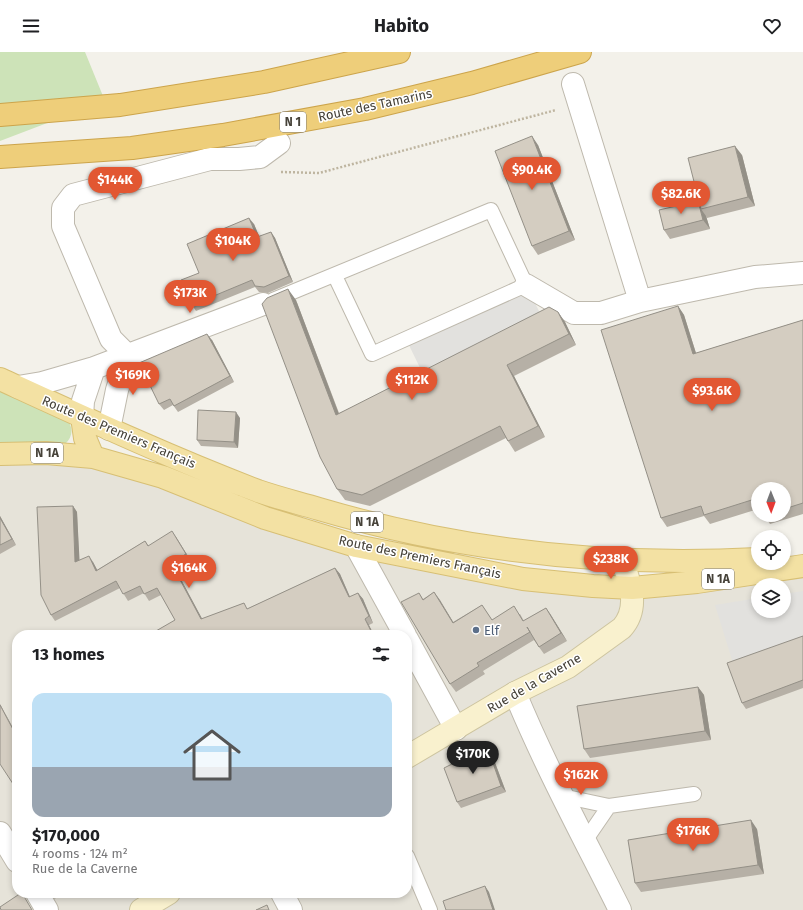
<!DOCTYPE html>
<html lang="en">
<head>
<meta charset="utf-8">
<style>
  :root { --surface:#fff; --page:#f6f6f6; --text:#202124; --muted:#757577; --line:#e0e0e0; --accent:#e25732 }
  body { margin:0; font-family:"Fira Sans",sans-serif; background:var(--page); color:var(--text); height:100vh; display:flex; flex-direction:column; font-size:15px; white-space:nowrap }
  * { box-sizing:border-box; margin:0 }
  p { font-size:13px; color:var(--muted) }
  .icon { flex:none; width:22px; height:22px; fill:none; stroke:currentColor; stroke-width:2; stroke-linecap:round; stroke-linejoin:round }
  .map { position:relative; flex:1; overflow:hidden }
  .panel { position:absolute; left:12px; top:578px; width:400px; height:268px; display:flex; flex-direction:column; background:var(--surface); border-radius:16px; box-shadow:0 2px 6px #0003 }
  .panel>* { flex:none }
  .needle { width:26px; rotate:179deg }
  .buttons { position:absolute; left:751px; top:430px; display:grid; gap:8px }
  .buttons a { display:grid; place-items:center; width:40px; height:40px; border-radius:50%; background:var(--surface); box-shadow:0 2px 6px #0003; font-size:20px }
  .price { position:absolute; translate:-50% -34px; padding:0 9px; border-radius:14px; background:var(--accent); color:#fff; font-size:13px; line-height:26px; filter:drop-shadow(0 1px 2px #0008) }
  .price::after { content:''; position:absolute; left:50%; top:24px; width:12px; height:9px; margin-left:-6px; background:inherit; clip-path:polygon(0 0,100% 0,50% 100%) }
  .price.on { background:#222; color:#fff }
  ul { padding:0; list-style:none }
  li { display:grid; align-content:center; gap:8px; height:212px; padding:0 20px }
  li+li { border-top:1px solid var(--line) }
  li span { display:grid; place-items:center; height:124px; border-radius:12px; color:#555 }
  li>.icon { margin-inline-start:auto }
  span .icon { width:72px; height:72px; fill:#fffc; stroke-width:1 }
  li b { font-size:17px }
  h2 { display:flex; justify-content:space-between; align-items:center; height:48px; padding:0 20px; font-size:17px }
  header { display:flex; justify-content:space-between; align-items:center; height:52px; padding:0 20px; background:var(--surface); font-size:18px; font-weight:700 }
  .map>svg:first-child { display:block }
  .residential { fill:#e6e3d9; fill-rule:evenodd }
  .green { fill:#cde3b8 }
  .parking { fill:#e2e1de }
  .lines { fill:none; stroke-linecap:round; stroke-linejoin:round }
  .lane-casing { stroke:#beb9ad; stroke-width:16 }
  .street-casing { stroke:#beb9ad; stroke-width:24 }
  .secondary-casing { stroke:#cdc49f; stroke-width:24 }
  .primary-casing { stroke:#d7bf74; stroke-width:24 }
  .highway-casing { stroke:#cca44b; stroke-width:24 }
  .path { stroke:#beb5a0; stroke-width:2.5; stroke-dasharray:2 2; stroke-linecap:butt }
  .lane { stroke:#fff; stroke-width:14 }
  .street { stroke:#fff; stroke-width:22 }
  .secondary { stroke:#f9f1ce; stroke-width:22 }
  .primary { stroke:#f3e1a3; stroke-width:22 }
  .highway { stroke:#eece7a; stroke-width:22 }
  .wall { fill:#b6b0a6 }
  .shaded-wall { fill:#949087 }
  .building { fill:#d4cdc1; stroke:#949087 }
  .service-dot { fill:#5c6f8a; stroke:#fff; stroke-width:1.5 }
  .labels { text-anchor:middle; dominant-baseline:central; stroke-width:3; stroke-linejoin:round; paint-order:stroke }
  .shield { fill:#fff; stroke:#7e7b74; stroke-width:1 }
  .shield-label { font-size:12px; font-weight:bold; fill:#464239 }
  .street-label { font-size:13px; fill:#464239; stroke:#fff }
  .service-label { font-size:13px; fill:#4e5e75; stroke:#fff; text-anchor:start }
</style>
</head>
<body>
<header><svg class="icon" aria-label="menu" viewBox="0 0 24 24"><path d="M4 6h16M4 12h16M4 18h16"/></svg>Habito<svg class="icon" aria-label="heart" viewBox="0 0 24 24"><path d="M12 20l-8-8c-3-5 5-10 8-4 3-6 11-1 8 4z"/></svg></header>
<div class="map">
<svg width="803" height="858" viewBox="0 0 803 858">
  <rect width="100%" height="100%" fill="#f3f1ea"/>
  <path class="residential" d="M46,401L265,466L593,534L803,516V858H0V402ZM758,533H784V559H758ZM17,583H407V841H17Z"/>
  <path class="green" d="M0,0H85L105,49L0,89Z
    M0,335L66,366C73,374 74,384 65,392L0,394Z"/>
  <path class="parking" d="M526,233L541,263L422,320L406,287Z
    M803,539V591L733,611L715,553L758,546V559H784V542Z"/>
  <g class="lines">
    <g class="lane-casing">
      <path id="lane" d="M273,248L491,158L526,233L372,302L335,224
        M562,744L609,754L694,742
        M585,789L609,754
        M407,804L430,858"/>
    </g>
    <g class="street-casing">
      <path id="street" d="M573,32L640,249
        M526,233L574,261H601L640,249L755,225L803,221
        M128,304L111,287L63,174V156L73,143L210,107H239L260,105L279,91
        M18,335L42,331L94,316L263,252
        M82,365L83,349L94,316
        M109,377L117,338L128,304
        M356,494L405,583
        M407,587L456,677
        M515,641C546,716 584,786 620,858
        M0,781L17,809
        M37,841L47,858
        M282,841L291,858"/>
    </g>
    <g class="secondary-casing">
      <path id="secondary" d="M407,705L515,641L568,615L622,576C640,556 630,530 622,508
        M141,858L169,841"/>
    </g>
    <g class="primary-casing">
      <path id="primary" d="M0,327C85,366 171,406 258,439C278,446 299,451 319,457C461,499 610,515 758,507
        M82,365L85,386L93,405
        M0,402L46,401L93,405L163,425L265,466L356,494L523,527L593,534L632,536L697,530L803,514"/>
    </g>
    <g class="highway-casing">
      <path id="highway" d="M0,63L120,53L264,30L399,0
        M0,105L132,96L223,83L365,57L472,31L580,0"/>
    </g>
    <path class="path" d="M281,120L319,121L556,58"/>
    <use href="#lane" class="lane"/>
    <use href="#street" class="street"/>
    <use href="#secondary" class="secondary"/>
    <use href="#primary" class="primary"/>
    <use href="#highway" class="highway"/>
  </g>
  <path class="wall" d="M538,93L575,188L538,203L532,194Z
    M742,103L755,154L707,166L706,164L710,177L670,187L664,178L698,149L700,151Z
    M254,172L259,185L271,180L275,186L293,230L268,241L259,240L255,235L196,259L192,253L199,221Z
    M296,248L339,361L558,260L565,270L576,293L514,324L545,385L515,400L506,386L370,454L345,448L337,437Z
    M678,254L684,263L696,301L803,268V462L770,472L764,463H784V437H758V457L710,472L704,464L667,475L661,466Z
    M212,288L234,330L178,360L173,353L164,358L159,352Z
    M240,366L238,396L201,394L197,388Z
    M73,454L77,460L79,508L93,510L97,518L145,489L149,494L176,485L191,509L176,518L202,567L244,551L247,557L335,516L340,522L350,545L358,541L363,547L373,571L369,573L175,568L161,543L149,549L144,541L128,549L120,536L55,569L51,563Z
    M0,464L16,493L0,502Z
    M434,540L453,570L482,553L492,568L520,562L524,569L546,556L567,589L544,602L534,588L483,619L485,622L456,640L450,632L419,541L423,547Z
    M803,584V636L746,657L742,651Z
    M698,635L704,643L711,688L590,706L584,697Z
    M487,694L491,700L506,740L461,756L457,750Z
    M757,777L764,822L641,840L635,831Z
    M63,841H73L66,845Z"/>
  <path class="shaded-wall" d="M532,84L538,93L575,188L569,179Z
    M735,94L742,103L755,154L748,145Z
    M698,149L703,156L701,157L706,164L710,177L703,168Z
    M249,166L254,172L262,191L257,185Z
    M271,180L275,186L293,230L289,224Z
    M288,237L296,248L343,373L336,363Z
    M678,254L684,263L699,311L693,302Z
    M558,260L565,270L576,293L569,282Z
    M207,282L212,288L234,330L230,324Z
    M507,313L514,324L545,385L538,374Z
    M236,360L240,366L238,396L234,390Z
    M73,454L77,460L80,517L75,510Z
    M0,464L16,493L12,487L0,466Z
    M172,479L176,485L191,509L186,502Z
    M89,504L93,510L101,525L96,519Z
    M171,511L176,518L206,574L201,567Z
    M335,516L340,522L353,552L349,545Z
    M434,540L440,548L458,578L453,571Z
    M358,541L363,547L373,571L369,564Z
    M546,556L551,563L567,589L561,581Z
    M365,567L369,573L374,583H373Z
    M698,635L704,643L711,688L705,679Z
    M0,652L17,683V684L0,653Z
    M487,694L491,700L506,740L501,734Z
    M751,768L757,777L764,822L758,813Z
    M485,834L489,840L495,858H493Z
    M51,841H57L55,847Z"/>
  <path class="building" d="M532,84L569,179L532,194L495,99Z
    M735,94L748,145L701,157L688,106Z
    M698,149L703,168L664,178L659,158Z
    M249,166L257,185L271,180L289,224L264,235L255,234L252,228L192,253L181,228L199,221L187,192Z
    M288,237L336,363L549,255L558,260L569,282L507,313L538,374L508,389L500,374L362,443L337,437L320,405L262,252L267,246Z
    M678,254L693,302L803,268V451L784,457V437H758V446L704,463L701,454L661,466L601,278Z
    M207,282L230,324L174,354L170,347L159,352L139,311Z
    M198,358L236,360L234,390L197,388Z
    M73,454L75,510L89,504L96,519L145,489L148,494L172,479L186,502L171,511L201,567L244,551L247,557L335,516L349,545L358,541L369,564L365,567L373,583H149L175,568L157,536L144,542L140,534L123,542L116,529L51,563L41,543L37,455Z
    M0,466L12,487L0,493Z
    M434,540L453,571L482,553L492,568L514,554L523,569L546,556L561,581L539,595L527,575L530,580L477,611L479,614L450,632L401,550L419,541L423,548Z
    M803,584V628L742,651L727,611Z
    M698,635L705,679L584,697L577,654Z
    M0,653L16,683H17V738L0,712Z
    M487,694L501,734L457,750L444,716L464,706L463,703Z
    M751,768L758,813L635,831L628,788Z
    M485,834L493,858H446L443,849Z
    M21,841H22L32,858H1L0,855Z
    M267,853L269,858H256Z"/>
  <circle class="service-dot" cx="476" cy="578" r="4"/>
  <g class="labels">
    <g class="shield">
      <rect x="280" y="60" width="26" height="20" rx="3"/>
      <rect x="31" y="391" width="32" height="20" rx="3"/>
      <rect x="351" y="460" width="32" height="20" rx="3"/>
      <rect x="702" y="517" width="32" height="20" rx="3"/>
    </g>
    <g class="shield-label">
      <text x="293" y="70">N 1</text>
      <text x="47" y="401">N 1A</text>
      <text x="367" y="470">N 1A</text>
      <text x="718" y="527">N 1A</text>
    </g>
    <g class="street-label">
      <text transform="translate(375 53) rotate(-12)">Route des Tamarins</text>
      <text transform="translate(119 380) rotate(23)">Route des Premiers Français</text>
      <text transform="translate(420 505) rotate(12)">Route des Premiers Français</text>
      <text transform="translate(534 631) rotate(-30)">Rue de la Caverne</text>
    </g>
    <g class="service-label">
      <text x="484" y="578">Elf</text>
    </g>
  </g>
</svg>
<div class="buttons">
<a><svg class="needle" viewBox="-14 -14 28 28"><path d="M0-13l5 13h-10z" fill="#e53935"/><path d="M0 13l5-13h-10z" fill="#757577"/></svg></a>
<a><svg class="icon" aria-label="locate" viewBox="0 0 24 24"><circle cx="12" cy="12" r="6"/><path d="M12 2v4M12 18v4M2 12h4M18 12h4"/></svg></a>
<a><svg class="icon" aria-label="layers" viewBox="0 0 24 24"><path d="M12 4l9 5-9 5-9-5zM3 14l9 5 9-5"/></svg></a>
</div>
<b class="price" style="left:532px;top:139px">$90.4K</b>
<b class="price" style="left:115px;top:149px">$144K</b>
<b class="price" style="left:681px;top:163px">$82.6K</b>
<b class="price" style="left:233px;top:210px">$104K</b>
<b class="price" style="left:190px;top:262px">$173K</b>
<b class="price" style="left:133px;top:344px">$169K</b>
<b class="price" style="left:412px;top:349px">$112K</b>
<b class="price" style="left:712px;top:360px">$93.6K</b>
<b class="price" style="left:611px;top:528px">$238K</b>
<b class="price" style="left:189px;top:537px">$164K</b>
<b class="price on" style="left:473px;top:723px">$170K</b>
<b class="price" style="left:581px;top:744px">$162K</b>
<b class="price" style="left:693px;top:800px">$176K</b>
<section class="panel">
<h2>13 homes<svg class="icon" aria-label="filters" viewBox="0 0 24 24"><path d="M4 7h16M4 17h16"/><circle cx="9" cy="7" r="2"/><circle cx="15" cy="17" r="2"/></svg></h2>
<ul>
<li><span style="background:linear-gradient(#bfe0f5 60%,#9aa5b1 0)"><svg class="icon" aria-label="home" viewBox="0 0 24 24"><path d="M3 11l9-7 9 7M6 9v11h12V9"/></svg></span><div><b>$170,000</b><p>4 rooms · 124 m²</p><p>Rue de la Caverne</p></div></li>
</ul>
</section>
</div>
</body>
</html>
